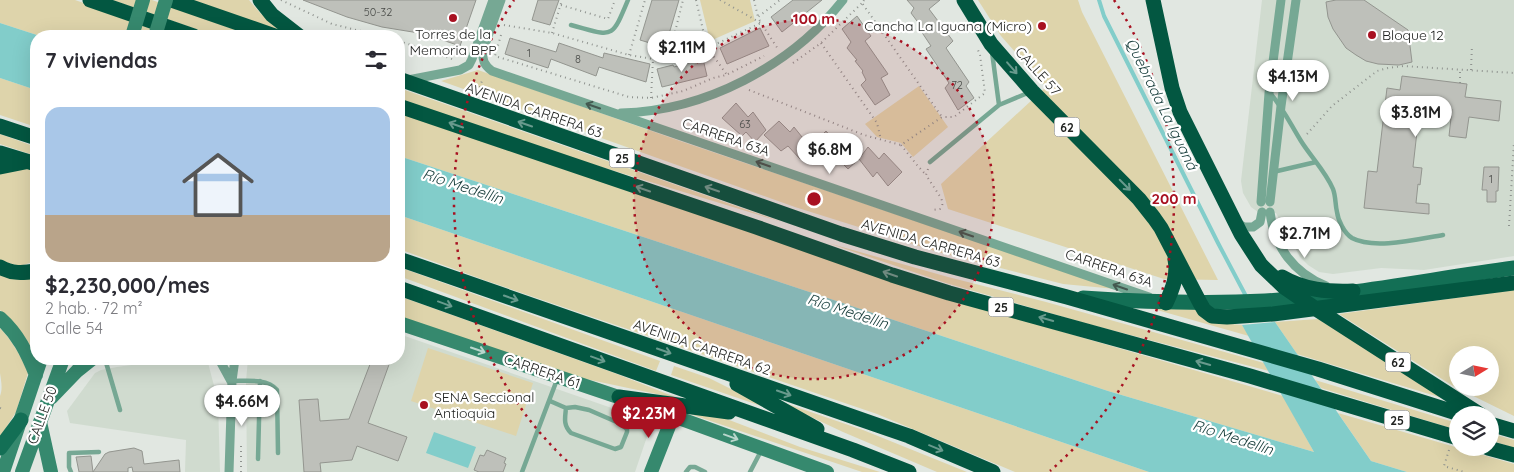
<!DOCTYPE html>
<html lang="es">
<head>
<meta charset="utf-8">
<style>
  :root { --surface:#fff; --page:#f7f7f7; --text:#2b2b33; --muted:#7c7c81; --accent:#a81121 }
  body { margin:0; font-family:Quicksand,sans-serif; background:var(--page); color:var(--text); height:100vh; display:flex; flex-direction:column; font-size:19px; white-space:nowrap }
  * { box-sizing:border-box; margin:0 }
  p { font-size:16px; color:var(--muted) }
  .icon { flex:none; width:28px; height:28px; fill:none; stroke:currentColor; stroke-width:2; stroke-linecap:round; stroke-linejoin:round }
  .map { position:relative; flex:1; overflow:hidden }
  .sheet { position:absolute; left:30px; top:30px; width:375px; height:335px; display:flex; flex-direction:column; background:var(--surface); border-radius:20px; box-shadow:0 5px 20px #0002 }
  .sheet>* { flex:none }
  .needle { width:32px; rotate:80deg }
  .fabs { position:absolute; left:1449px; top:346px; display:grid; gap:10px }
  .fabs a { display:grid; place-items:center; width:50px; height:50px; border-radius:50%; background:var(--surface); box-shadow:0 5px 20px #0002; font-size:25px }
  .price { position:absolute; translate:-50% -42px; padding:0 11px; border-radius:18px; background:#fff; color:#222; font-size:16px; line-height:32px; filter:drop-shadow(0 1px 2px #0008) }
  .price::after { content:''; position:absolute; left:50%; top:30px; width:15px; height:11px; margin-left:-8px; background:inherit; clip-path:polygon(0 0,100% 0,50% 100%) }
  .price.on { background:var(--accent); color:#fff }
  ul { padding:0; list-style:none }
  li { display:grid; align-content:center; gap:10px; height:265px; padding:0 15px }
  li span { display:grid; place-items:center; height:155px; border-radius:15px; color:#555 }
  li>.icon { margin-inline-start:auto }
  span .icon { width:90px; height:90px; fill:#fffc; stroke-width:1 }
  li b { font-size:21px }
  h2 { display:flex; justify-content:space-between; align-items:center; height:60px; padding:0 15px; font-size:21px }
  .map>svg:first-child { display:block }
  .built { fill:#d0dbcf }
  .green { fill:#ded4ab; fill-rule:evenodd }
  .water { fill:#82cdca }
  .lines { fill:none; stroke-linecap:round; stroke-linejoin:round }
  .stream { stroke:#82cdca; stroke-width:4 }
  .building { fill:#bec0ba; stroke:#93958f }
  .path { stroke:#8f938f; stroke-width:2; stroke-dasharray:1 4; stroke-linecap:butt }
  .lane { stroke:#76a894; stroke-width:4.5 }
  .street { stroke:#76a894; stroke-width:9 }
  .secondary { stroke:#36896e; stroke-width:14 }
  .primary { stroke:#136f55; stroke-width:15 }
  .highway { stroke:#035741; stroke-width:15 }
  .secondary-bridge { stroke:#36896e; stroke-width:14 }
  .oneway { stroke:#689a8d }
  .oneway2 { stroke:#445950 }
  .oneway3 { stroke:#b9d6cc }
  .ring { fill:none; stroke:#a81121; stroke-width:2.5; stroke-dasharray:2.5 5 }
  .poi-dot { fill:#a81121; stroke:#fff; stroke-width:2 }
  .labels { text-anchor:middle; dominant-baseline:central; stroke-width:4.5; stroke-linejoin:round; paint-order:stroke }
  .number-label { font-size:11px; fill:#494b48 }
  .shield { fill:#fff; stroke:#646664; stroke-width:1 }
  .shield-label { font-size:12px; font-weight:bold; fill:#222422 }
  .poi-label { font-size:14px; fill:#222422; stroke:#fff; text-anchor:start }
  .street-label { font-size:14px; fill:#222422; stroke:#fff }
  .water-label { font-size:15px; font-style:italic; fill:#1b403e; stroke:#fff }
  .centre { fill:#a81121; stroke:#fff; stroke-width:2.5 }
  .ring-label { font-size:15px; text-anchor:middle; font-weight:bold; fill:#a81121; stroke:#fff; stroke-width:4.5; stroke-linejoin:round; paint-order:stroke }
</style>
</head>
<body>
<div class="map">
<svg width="1514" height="472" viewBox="0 0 1514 472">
  <rect width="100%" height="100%" fill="#e1e7e1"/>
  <path class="built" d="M1262,0H1514V256L1424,270L1381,268L1333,274L1319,272L1308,265L1300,257L1276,213L1258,212L1251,207L1243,193L1241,181Z
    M399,334L652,422L635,472H247L246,381L248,359H399Z
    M175,359H207L218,401L220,472H185L186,440L70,423L67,411L95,373L101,370L117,367Z"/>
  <path class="green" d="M0,0H75L179,36H40L0,23Z
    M112,0H152L253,36H216Z
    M182,0H249L261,14L293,36H287Z
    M700,0H750L755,21L710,41Z
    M978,0H1078L1082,12L1218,280L1164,279L948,209L941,184L1046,87L1001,36Z
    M478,70L680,141L1116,289L1063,284L938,252L795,207L441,81Z
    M0,78L36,90V127L0,115Z
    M919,86L948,127L913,157L901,143L877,137L865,124Z
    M399,88L782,222L572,158L399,99Z
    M399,112L1008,316L1283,396L1314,452L1108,391L399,156Z
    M0,134L36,147V156L0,144Z
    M26,168L36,171V261L20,266L0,261V174Z
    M399,215L1149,472H1015L877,414L487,281L399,249Z
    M828,243L948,277L1046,302L1264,363L1269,371L1088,324L946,283Z
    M399,267L660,361L656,371L399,276Z
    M0,274L36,276V346L34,353C24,333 16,325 0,310Z
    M1514,290V416L1453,386L1339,314ZM1458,355H1490V388H1458Z
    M399,296L617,374L680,399L567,375L399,319Z
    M1150,308H1196L1202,318L1210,322L1242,325L1249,336Z
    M1318,319L1449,400L1297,354L1275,322Z
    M0,328C13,342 21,356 28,373L16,412L0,437V396C3,388 1,381 0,373C0,358 0,343 0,328Z
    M428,348L533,383L516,436L411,401Z
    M674,366L709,378L773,410L671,375Z
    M1315,380L1457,423V430L1321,388Z
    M773,399L863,430L967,472H937L843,432Z
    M678,410L724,418L800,447L880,472H862Z
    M1338,413L1514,464V472H1407L1371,461Z
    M1490,433L1514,440V448L1490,440Z"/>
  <path class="water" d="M0,23L40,36H36V90L0,78Z
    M399,156L1108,391L1314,452L1242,325L1275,322L1371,461L1407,472H1149L399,215Z
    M434,432L476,447L468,468L426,453Z"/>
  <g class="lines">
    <path class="stream" d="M1099,0L1104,16L1218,243L1247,298"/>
  </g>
  <path class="building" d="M303,0H476L460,46L425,34L382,27L347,17Z
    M538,0H559L550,25L532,20Z
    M652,0H679L669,34L664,32L660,46L640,40Z
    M793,0H822L782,32L771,17Z
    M907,0H940L929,9L953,41L946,48L969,82L966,86L974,98L958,110L945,88L949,83L926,49L931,46L919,28L920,25L911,13L914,8Z
    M1336,0H1364L1408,30L1412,62L1399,65L1378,64L1366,61L1356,55L1346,48L1333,29L1328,17L1326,2Z
    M857,16L871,36L865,41L888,74L881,78L890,95L875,105L861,85L866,80L862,72L863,71L855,61L857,60L847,48L851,42L842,29Z
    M760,28L769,46L727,64L720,48Z
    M510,38L556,52L559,43L603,58L604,53L650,64L646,82L599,67L596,76L551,59L548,68L505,54Z
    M703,59L707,76L662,87L657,69L673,65L674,67Z
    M1402,76L1467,84L1465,97L1501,101L1499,121L1469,117L1466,138L1449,136L1452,109L1420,105L1413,167L1422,168L1420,185L1418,184L1416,203L1429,204V214L1364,208L1368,171L1377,172L1387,88L1400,90Z
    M736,103L748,117L753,112L766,130L755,142L746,132L742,136L722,118Z
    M779,121L790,132L794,127L810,147L800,159L788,146L781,151L764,135Z
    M826,131L838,145L843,139L859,159L848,169L836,157L829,165L811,146Z
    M868,147L879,159L884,153L902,172L888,186L877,172L873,177L859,159Z
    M1484,167H1499L1498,191H1496V202H1487V190H1482Z
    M372,359H391L368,423L407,437L398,461L357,446L352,460L320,463L321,472H304L299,400L318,399L320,421L349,419Z
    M134,448L142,451L144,464L179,460L180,472H133L132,467L128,468V472H79L76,457L91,456L93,472L105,454L109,452Z
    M487,450L506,458L504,463L506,464L503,472H479L474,470L480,455L484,456Z"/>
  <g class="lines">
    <path class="path" d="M281,0L332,24L381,36
      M696,0L707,47L727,75
      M720,0L761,23L778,49
      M754,0L758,17
      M864,0L862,3L942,117
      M561,5L608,19L615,0
      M504,25L552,33L629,55L653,59L714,45L761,23L758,17L780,0
      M552,33L562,0
      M501,35L495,56L629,97L651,98L683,91L713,78L726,75L764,56
      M399,41L455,60
      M821,43L877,123L881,140
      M629,55L645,0
      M669,56L683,0
      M793,63L821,43L862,3
      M1471,70L1472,45
      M1460,83V70
      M749,90L864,135L901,145L942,117H954L985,93L980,55L978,50
      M478,92L483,78
      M651,98L653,59
      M1307,134L1332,106L1377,71L1388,68L1403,66L1514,73
      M901,145L917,165L926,175
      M928,169L926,175L941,198C943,203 943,205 940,209L932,210
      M1509,226L1514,142
      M0,408L4,410
      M1449,450L1444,466L1464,472
      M1463,451L1475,454L1476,452
      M241,472V444"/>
    <path class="lane" d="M571,25C613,36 611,41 628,0
      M992,52L999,105L1030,92
      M1270,93C1283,108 1291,125 1301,141C1311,157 1326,172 1333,189C1336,197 1335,204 1337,212C1338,220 1344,233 1352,238C1374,250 1418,239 1443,235
      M930,162L999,105
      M1273,172L1316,162
      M105,359L120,410
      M232,381C246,381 267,378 277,390L278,453
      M550,401L566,408L575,407L589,410L619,423L627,429V432L621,447L615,449L571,433C563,425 565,418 566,408
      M258,459L260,381
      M71,472L69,467V453L99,452
      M522,472L558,377
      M686,472L690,467H695L705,472
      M750,472L761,451"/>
    <path class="street" d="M501,0L483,50C482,60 484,65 492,71L1149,297
      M408,80L460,70L469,65L472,59L493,0
      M621,113C705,111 791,66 843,0
      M1261,202L1269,93L1281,0
      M1270,202L1281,106L1296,0
      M1270,212C1274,247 1294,273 1326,286
      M1236,222L1244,227H1253L1260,222L1262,212
      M219,359L231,381
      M229,472L232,381L235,359"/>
    <path class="secondary" d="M0,318C18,334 27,353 36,375
      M399,323L651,408L827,472
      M51,398L77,371L92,359
      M40,422L51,472
      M3,472L41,359
      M22,472L63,359
      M651,472L673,416"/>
    <path class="primary" d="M1083,298C1144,302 1204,304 1265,301C1349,296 1431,279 1514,268
      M0,448L21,420"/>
    <path class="highway" d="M90,0L194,36
      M171,0L275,36
      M260,0L272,15L299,36
      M964,0L991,44L1032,91L1139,199L1154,218L1161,228L1200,303L1204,310L1212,316L1227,317L1273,314L1514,283
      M1153,0L1172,88L1180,112L1241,234L1261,265L1284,287L1316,309L1481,415
      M399,79L841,234L915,257L1067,297L1318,369L1463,415
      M399,106L756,227L892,275L949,293L1250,376L1458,438
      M0,126L36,138
      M0,153L36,164
      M0,167L25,162
      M399,259L877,425L909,436L993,472
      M0,267C12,274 23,273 36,271
      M1282,277C1304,290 1328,292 1353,291
      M399,288L853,450L909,472
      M1166,303C1173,288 1178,275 1175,259
      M737,384L817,429
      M619,397L729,412
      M1490,424L1514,431
      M1488,448L1514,455"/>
    <path class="secondary-bridge" d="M132,36L143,0
      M155,36L166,0"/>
  </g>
  <defs><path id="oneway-shaft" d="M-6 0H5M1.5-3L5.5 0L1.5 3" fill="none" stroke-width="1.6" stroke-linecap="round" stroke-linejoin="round" transform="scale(1.25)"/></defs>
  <g class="oneway">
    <use href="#oneway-shaft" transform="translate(1012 68) rotate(49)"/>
    <use href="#oneway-shaft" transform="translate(525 124) rotate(-161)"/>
    <use href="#oneway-shaft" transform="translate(456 125) rotate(-161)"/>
    <use href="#oneway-shaft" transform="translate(1125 185) rotate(45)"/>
    <use href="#oneway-shaft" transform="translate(643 189) rotate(-161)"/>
    <use href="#oneway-shaft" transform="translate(712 189) rotate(-161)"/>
    <use href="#oneway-shaft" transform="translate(890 274) rotate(-161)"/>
    <use href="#oneway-shaft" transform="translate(511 298) rotate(19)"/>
    <use href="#oneway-shaft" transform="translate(445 304) rotate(20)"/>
    <use href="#oneway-shaft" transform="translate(1046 319) rotate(-164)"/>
    <use href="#oneway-shaft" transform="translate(664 351) rotate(19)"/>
    <use href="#oneway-shaft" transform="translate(598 359) rotate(20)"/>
    <use href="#oneway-shaft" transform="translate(1203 363) rotate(-164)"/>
    <use href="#oneway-shaft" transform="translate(784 393) rotate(19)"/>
    <use href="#oneway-shaft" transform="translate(936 448) rotate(22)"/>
  </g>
  <g class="oneway2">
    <use href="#oneway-shaft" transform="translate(593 106) rotate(-161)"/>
    <use href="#oneway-shaft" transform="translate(763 164) rotate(-161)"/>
    <use href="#oneway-shaft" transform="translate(966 234) rotate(-161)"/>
    <use href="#oneway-shaft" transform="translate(1120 287) rotate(-161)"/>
  </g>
  <g class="oneway3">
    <use href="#oneway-shaft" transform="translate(478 350) rotate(19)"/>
    <use href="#oneway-shaft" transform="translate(731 437) rotate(20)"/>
  </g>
  <circle cx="814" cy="199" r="180" fill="#a81121" fill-opacity=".12"/>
  <g class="ring">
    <circle cx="814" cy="199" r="180"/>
    <path d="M578 471A360 360 0 0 1 514 0M1114 0A360 360 0 0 1 1050 471"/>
  </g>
  <g class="poi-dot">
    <circle cx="453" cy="18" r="5"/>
    <circle cx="1042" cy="26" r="5"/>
    <circle cx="1372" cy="35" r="5"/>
    <circle cx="424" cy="405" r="5"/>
  </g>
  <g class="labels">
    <g class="number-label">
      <text x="378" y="12">50-32</text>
      <text x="529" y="53">1</text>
      <text x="578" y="59">8</text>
      <text x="957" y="85">72</text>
      <text x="745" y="124">63</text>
      <text x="1491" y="179">1</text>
    </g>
    <g class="shield">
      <rect x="1054.5" y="117.5" width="25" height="19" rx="4"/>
      <rect x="609.5" y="148.5" width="25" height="19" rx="4"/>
      <rect x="988.5" y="297.5" width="25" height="19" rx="4"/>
      <rect x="1385.5" y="352.5" width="25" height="19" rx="4"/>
      <rect x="1384.5" y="410.5" width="25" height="19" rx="4"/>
    </g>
    <g class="shield-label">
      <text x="1067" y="127">62</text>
      <text x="622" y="158">25</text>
      <text x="1001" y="307">25</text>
      <text x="1398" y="362">62</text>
      <text x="1397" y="420">25</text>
    </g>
    <g class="poi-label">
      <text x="1032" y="26" text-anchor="end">Cancha La Iguana (Micro)</text>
      <text x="453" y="34" text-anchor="middle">Torres de la<tspan x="453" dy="16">Memoria BPP</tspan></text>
      <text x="1382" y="35">Bloque 12</text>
      <text x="434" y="397">SENA Seccional<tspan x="434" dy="16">Antioquia</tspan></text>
    </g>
    <g class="street-label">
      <text transform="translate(1038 71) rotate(48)">CALLE 57</text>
      <text transform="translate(534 110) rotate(19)">AVENIDA CARRERA 63</text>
      <text transform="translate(726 137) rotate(19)">CARRERA 63A</text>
      <text transform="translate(931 243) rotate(16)">AVENIDA CARRERA 63</text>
      <text transform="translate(1109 268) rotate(19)">CARRERA 63A</text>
      <text transform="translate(702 347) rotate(19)">AVENIDA CARRERA 62</text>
      <text transform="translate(542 371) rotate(19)">CARRERA 61</text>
      <text transform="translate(42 415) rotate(-70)">CALLE 50</text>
    </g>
    <g class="water-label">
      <text transform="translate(1162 104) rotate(64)">Quebrada La Iguaná</text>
      <text transform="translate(463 186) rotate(18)">Río Medellín</text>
      <text transform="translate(848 311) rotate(18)">Río Medellín</text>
      <text transform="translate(1233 437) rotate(18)">Río Medellín</text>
    </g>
  </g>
  <circle cx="814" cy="199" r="8" class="centre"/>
  <g class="ring-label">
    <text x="814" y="24">100 m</text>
    <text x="1174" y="204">200 m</text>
  </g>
</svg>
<div class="fabs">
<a><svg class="needle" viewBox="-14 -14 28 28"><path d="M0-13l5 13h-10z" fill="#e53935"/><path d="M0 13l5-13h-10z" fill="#7c7c81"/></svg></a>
<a><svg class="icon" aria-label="layers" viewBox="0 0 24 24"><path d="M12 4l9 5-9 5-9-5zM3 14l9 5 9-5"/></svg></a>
</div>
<b class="price" style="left:682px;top:73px">$2.11M</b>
<b class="price" style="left:1293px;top:102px">$4.13M</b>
<b class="price" style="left:1416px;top:138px">$3.81M</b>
<b class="price" style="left:830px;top:175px">$6.8M</b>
<b class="price" style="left:1305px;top:259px">$2.71M</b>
<b class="price" style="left:242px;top:427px">$4.66M</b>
<b class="price on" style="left:649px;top:439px">$2.23M</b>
<section class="sheet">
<h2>7 viviendas<svg class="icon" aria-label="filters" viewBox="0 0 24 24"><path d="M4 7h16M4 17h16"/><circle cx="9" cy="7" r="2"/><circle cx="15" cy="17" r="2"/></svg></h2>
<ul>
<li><span style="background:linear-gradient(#a9c7e8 70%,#b9a48a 0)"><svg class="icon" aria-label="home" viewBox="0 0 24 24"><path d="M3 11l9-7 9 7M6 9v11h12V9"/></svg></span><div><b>$2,230,000/mes</b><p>2 hab. · 72 m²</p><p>Calle 54</p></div></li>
</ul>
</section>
</div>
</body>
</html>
